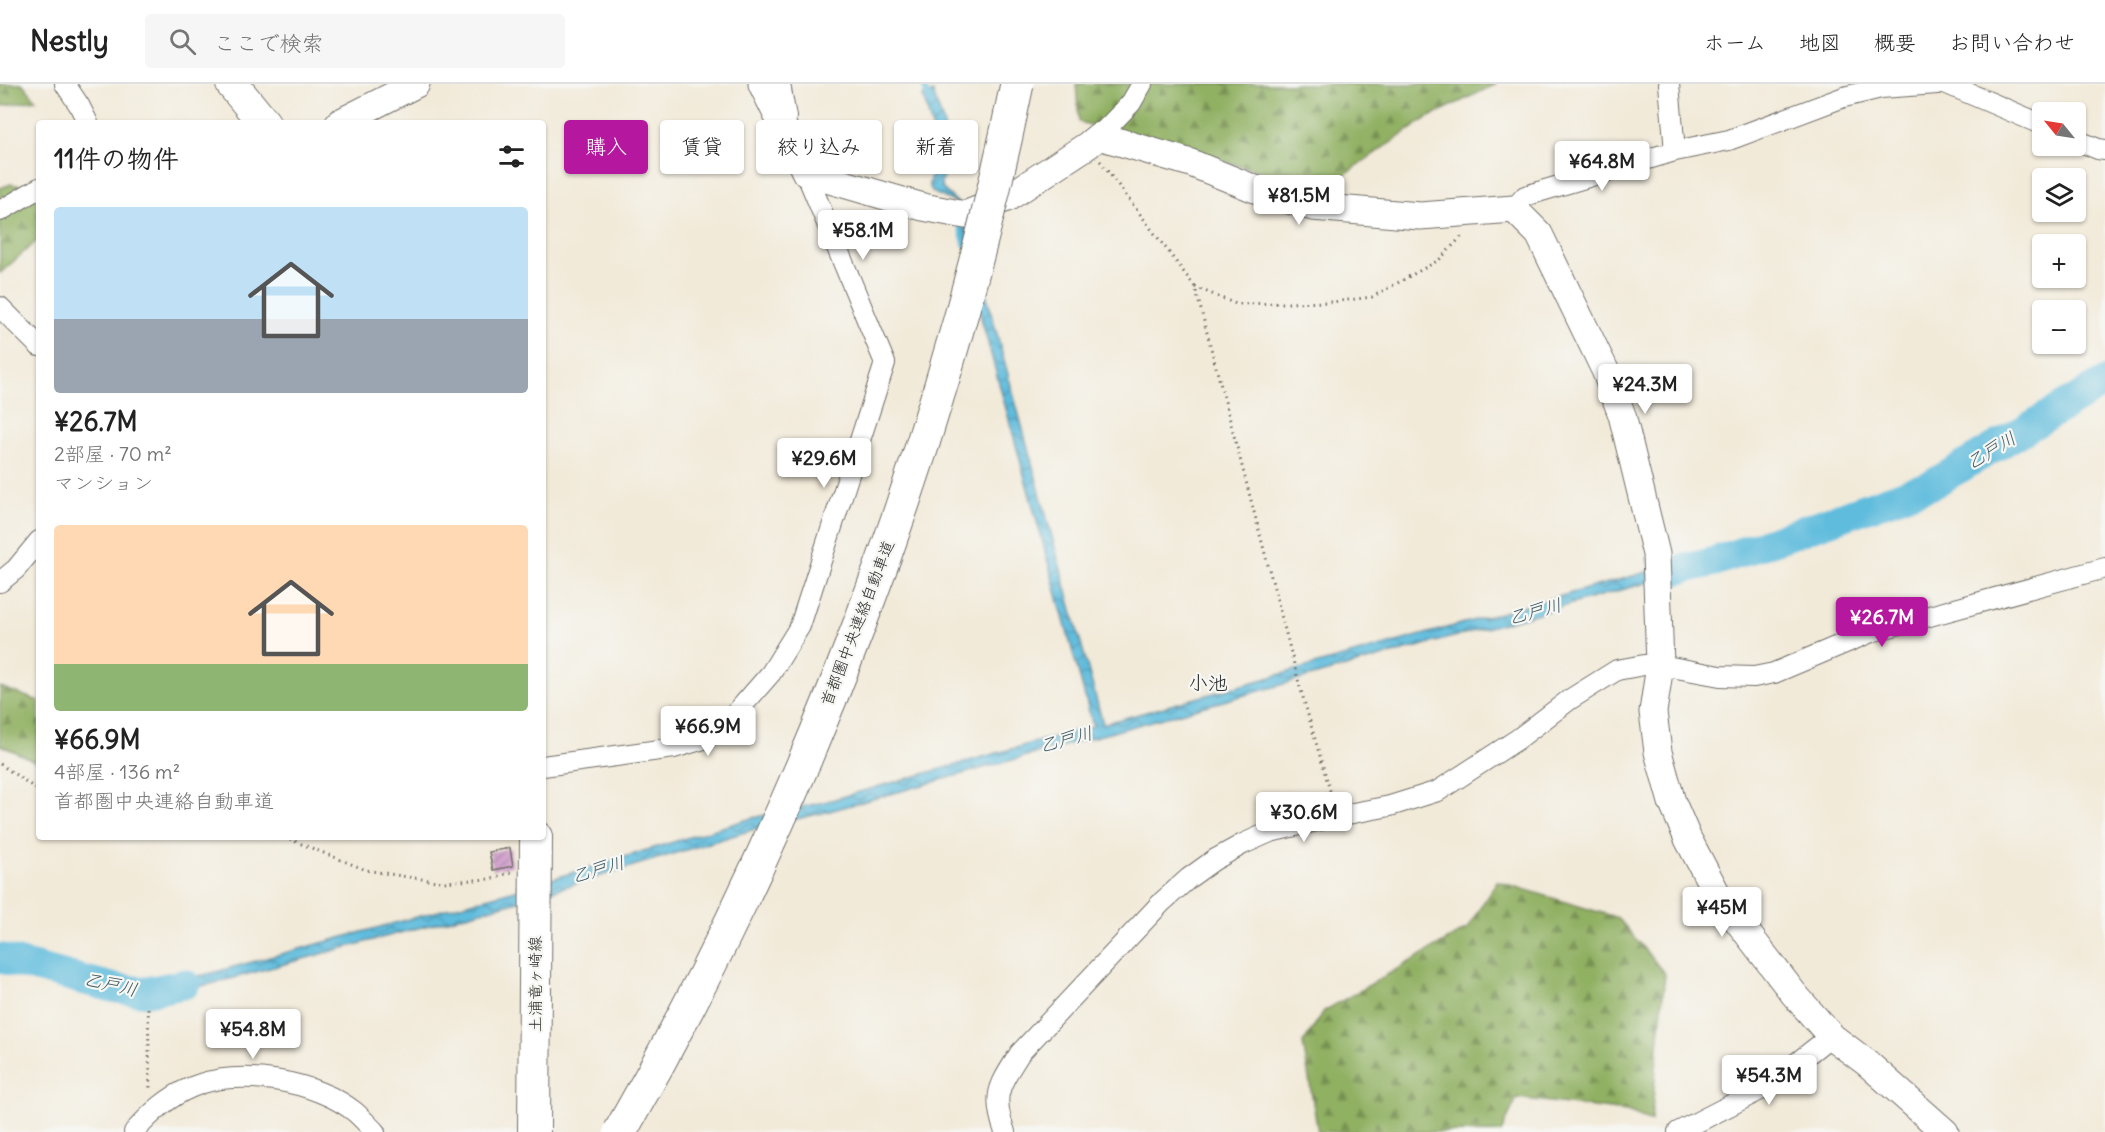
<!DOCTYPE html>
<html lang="ja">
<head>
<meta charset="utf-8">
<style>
  :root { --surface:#fff; --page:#f6f6f6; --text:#222; --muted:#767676; --line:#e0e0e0; --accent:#b5179e }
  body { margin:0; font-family:Delius,"Klee One",sans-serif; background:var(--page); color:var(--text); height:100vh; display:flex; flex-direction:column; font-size:22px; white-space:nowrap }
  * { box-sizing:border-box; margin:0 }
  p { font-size:20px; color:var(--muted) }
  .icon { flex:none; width:33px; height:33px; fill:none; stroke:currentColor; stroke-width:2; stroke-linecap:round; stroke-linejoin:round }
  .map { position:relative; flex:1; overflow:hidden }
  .side { position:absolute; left:36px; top:36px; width:510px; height:720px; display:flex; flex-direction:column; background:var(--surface); border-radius:6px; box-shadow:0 2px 4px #0004 }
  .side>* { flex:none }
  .hud { position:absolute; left:564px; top:36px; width:570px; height:54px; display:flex; gap:12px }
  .needle { width:39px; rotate:300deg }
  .buttons { position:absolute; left:2032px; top:18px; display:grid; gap:12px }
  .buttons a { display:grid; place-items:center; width:54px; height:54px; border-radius:6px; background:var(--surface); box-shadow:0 2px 4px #0004; font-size:30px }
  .price { position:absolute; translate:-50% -51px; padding:0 14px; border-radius:6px; background:#fff; color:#222; font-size:20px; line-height:39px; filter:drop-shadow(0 2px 3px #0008) }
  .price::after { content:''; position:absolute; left:50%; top:36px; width:18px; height:14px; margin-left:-9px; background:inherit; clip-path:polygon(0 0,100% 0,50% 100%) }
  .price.active { background:var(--accent); color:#fff }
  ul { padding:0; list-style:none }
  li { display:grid; align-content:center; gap:12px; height:318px; padding:0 18px }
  li span { display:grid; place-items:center; height:186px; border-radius:6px; color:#555 }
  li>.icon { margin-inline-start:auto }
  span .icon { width:108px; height:108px; fill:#fffc; stroke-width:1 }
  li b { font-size:26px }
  h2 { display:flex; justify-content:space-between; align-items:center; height:72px; padding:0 18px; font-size:26px }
  .chip { padding:0 21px; border-radius:6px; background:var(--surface); box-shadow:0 2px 4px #0004; font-size:21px; line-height:54px }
  .chip.active { background:var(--accent); color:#fff }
  header { display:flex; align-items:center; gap:36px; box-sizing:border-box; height:84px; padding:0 30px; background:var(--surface); border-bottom:2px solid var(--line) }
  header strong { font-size:28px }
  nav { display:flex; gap:33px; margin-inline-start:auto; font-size:21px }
  .search { width:420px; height:54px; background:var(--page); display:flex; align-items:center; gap:15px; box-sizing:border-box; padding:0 21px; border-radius:6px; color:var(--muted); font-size:22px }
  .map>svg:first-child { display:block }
  .forest { fill:url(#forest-firs); stroke:#5e6e46; stroke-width:1.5 }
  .water { fill:url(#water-waves); stroke:#457484; stroke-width:1.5 }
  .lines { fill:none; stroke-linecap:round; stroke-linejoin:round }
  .stream { stroke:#5fbcdd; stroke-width:5 }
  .river { stroke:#5fbcdd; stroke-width:30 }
  .building { fill:url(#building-hatch) }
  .street-casing { stroke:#716e68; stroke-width:22 }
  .secondary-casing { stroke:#716e68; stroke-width:29 }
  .primary-casing { stroke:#716e68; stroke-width:34 }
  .path { stroke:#716e68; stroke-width:3; stroke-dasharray:1.5 4.5; stroke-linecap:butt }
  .street { stroke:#fff; stroke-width:20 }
  .secondary { stroke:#fff; stroke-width:27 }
  .primary { stroke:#fff; stroke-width:32 }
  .highway-bridge-casing { stroke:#716e68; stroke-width:35; stroke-linecap:butt }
  .highway-bridge { stroke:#fff; stroke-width:33 }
  .labels { text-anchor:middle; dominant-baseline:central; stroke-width:4.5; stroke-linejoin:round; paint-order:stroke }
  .street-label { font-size:16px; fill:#2b2b2b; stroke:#f6f6f2 }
  .water-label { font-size:18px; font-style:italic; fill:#3b5660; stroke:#f6f6f2 }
  .quarter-label { font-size:20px; fill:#2b2b2b; stroke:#f6f6f2 }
</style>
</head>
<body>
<header>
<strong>Nestly</strong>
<div class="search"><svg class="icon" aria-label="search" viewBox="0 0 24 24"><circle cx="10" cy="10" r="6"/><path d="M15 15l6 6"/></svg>ここで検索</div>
<nav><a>ホーム</a><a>地図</a><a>概要</a><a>お問い合わせ</a></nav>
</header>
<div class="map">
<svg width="2105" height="1048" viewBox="0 0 2105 1048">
  <defs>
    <pattern id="forest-firs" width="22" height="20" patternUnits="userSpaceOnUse" patternTransform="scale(1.5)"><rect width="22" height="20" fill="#90b062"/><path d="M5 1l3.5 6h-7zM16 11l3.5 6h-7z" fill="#768f51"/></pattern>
    <pattern id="water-waves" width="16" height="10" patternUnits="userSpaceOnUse" patternTransform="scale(1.5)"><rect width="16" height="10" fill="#5fbcdd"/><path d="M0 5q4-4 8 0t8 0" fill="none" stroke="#4f99b3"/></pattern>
    <pattern id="building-hatch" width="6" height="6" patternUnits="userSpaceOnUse" patternTransform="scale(1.5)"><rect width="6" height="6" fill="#ce9ac9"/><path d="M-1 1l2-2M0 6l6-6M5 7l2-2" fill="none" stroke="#a77ea3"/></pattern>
  </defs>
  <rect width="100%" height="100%" fill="#f6f6f2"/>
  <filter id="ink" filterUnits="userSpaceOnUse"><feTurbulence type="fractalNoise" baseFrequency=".0167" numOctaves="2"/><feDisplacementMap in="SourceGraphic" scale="12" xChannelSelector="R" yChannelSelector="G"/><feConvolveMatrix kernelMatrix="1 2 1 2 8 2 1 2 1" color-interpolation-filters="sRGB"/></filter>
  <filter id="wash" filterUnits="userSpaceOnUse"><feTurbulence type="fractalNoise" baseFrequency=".008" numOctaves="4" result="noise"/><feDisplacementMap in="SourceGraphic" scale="24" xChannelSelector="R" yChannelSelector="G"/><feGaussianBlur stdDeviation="1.35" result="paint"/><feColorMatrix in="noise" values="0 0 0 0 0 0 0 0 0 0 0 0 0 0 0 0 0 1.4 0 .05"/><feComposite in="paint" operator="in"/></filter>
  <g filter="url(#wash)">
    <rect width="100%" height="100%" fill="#f2ead9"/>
    <path class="forest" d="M0,0H23L36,16L0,22Z
      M1076,0H1496L1427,34L1342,92L1274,91L1079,38Z
      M11,100L39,105V155L0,189V104Z
      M0,603L39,617V679L0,661Z
      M1497,797L1618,834L1665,890L1651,1037L1627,1027L1517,1014L1501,1048H1318L1303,959L1324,927L1467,845Z"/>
    <path class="water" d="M933,8C943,42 958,65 941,99L942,104L960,121L988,217L1103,640L1647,488L1712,473L1714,483L1650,498L826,728L755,745L515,818L351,862L211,900L144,914L145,902L208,890L512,807L752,734L824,718L1093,642L977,219L960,121L932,108L929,100L938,64L923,12Z"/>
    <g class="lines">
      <path class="stream" d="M923,0L929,15
        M959,138L965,161"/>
      <path class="river" d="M1674,487L1713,478L1931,401L2105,298
        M0,874L114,904L145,908L185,900"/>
    </g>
    <g id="blocks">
      <path class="building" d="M510,764L513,782L493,786L489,768Z"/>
    </g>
  </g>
  <g filter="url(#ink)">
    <use href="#blocks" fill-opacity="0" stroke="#716e68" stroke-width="1.5"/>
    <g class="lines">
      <g class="street-casing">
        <path id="street" d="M65,0L79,21L88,39
          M780,0L786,33
          M1669,0L1675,67
          M1947,0L2043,41
          M1099,52L1131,19L1142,0
          M2076,56L2098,65L2105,66
          M1514,125L1525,112L1675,67L1729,56L1844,13L1881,4L1937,0
          M0,127L39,104
          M0,223L39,262
          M0,498L16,485L39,457
          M543,682L674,664L704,655L729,637L771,589L800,542L885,279L806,89
          M134,1048C151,1029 168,1013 192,1003C238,983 317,997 355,1028C362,1034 369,1042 375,1048
          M1005,1048C991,1010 1000,1001 1020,969L1162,818L1189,794L1214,776L1243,760L1270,748L1337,732L1390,722L1438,707L1518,655L1569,616L1617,586L1644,581H1660L1720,592L1754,593L1774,589L1871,548L2105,484
          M1678,1048L1766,1003L1831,952"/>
      </g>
      <g class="secondary-casing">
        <path id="secondary" d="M762,0L806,89L923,123L965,131L1009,113L1088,61L1099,52L1191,79L1265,109L1313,123L1420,132L1514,125L1539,150L1605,286L1622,331L1656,470L1660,581L1653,628L1658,668L1672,718L1688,755L1717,810L1794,910L1831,952L1867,979L1945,1048
          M339,39L416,0"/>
      </g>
      <g class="primary-casing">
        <path id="primary" d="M232,0L264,39
          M534,1048L536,753"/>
      </g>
      <path class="path" d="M1100,77L1195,203L1300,603L1333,717
        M1195,203L1236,220L1332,218L1372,213L1439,176L1463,151
        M0,680L39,707
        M284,753L366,786L407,793L443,798L490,795L512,788
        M148,924L150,1008"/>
      <use href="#street" class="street"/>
      <use href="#secondary" class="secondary"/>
      <use href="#primary" class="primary"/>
      <g class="highway-bridge-casing">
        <path id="highway-bridge" d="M620,1048C804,727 943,363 1017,0"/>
      </g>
      <use href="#highway-bridge" class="highway-bridge"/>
    </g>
  </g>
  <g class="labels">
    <g class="street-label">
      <text transform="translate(857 539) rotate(-69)">首都圏中央連絡自動車道</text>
      <text transform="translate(535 900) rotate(-90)">土浦竜ヶ崎線</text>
    </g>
    <g class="water-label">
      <text transform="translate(1991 366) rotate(-31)">乙戸川</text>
      <text transform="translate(1535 527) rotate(-15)">乙戸川</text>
      <text transform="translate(1066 655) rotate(-15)">乙戸川</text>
      <text transform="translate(598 785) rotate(-16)">乙戸川</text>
      <text transform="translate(111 900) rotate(13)">乙戸川</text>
    </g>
    <g class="quarter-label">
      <text x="1208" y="598">小池</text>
    </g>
  </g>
</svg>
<div class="buttons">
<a><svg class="needle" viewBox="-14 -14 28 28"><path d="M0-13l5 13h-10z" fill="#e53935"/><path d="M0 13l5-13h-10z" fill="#767676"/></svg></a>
<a><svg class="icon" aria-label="layers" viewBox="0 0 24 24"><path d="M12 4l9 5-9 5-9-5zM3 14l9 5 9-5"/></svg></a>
<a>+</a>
<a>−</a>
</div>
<b class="price" style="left:1602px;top:108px">¥64.8M</b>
<b class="price" style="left:1299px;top:142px">¥81.5M</b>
<b class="price" style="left:863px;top:177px">¥58.1M</b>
<b class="price" style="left:1645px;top:331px">¥24.3M</b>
<b class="price" style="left:824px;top:405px">¥29.6M</b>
<b class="price active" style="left:1882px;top:564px">¥26.7M</b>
<b class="price" style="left:708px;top:673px">¥66.9M</b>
<b class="price" style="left:1304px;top:759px">¥30.6M</b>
<b class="price" style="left:1722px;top:854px">¥45M</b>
<b class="price" style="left:253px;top:976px">¥54.8M</b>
<b class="price" style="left:1769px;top:1022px">¥54.3M</b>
<div class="hud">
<a class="chip active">購入</a>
<a class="chip">賃貸</a>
<a class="chip">絞り込み</a>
<a class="chip">新着</a>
</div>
<section class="side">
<h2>11件の物件<svg class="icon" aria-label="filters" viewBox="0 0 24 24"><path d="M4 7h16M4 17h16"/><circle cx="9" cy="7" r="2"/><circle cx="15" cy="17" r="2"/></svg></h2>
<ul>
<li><span style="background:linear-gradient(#bfe0f5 60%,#9aa5b1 0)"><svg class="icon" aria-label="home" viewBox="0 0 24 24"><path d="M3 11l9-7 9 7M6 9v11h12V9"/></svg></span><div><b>¥26.7M</b><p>2部屋 · 70 m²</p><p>マンション</p></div></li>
<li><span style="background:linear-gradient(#ffd9b3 75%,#8fb573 0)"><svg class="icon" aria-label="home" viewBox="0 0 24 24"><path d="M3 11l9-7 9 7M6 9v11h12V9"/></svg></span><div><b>¥66.9M</b><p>4部屋 · 136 m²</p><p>首都圏中央連絡自動車道</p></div></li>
</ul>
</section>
</div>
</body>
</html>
